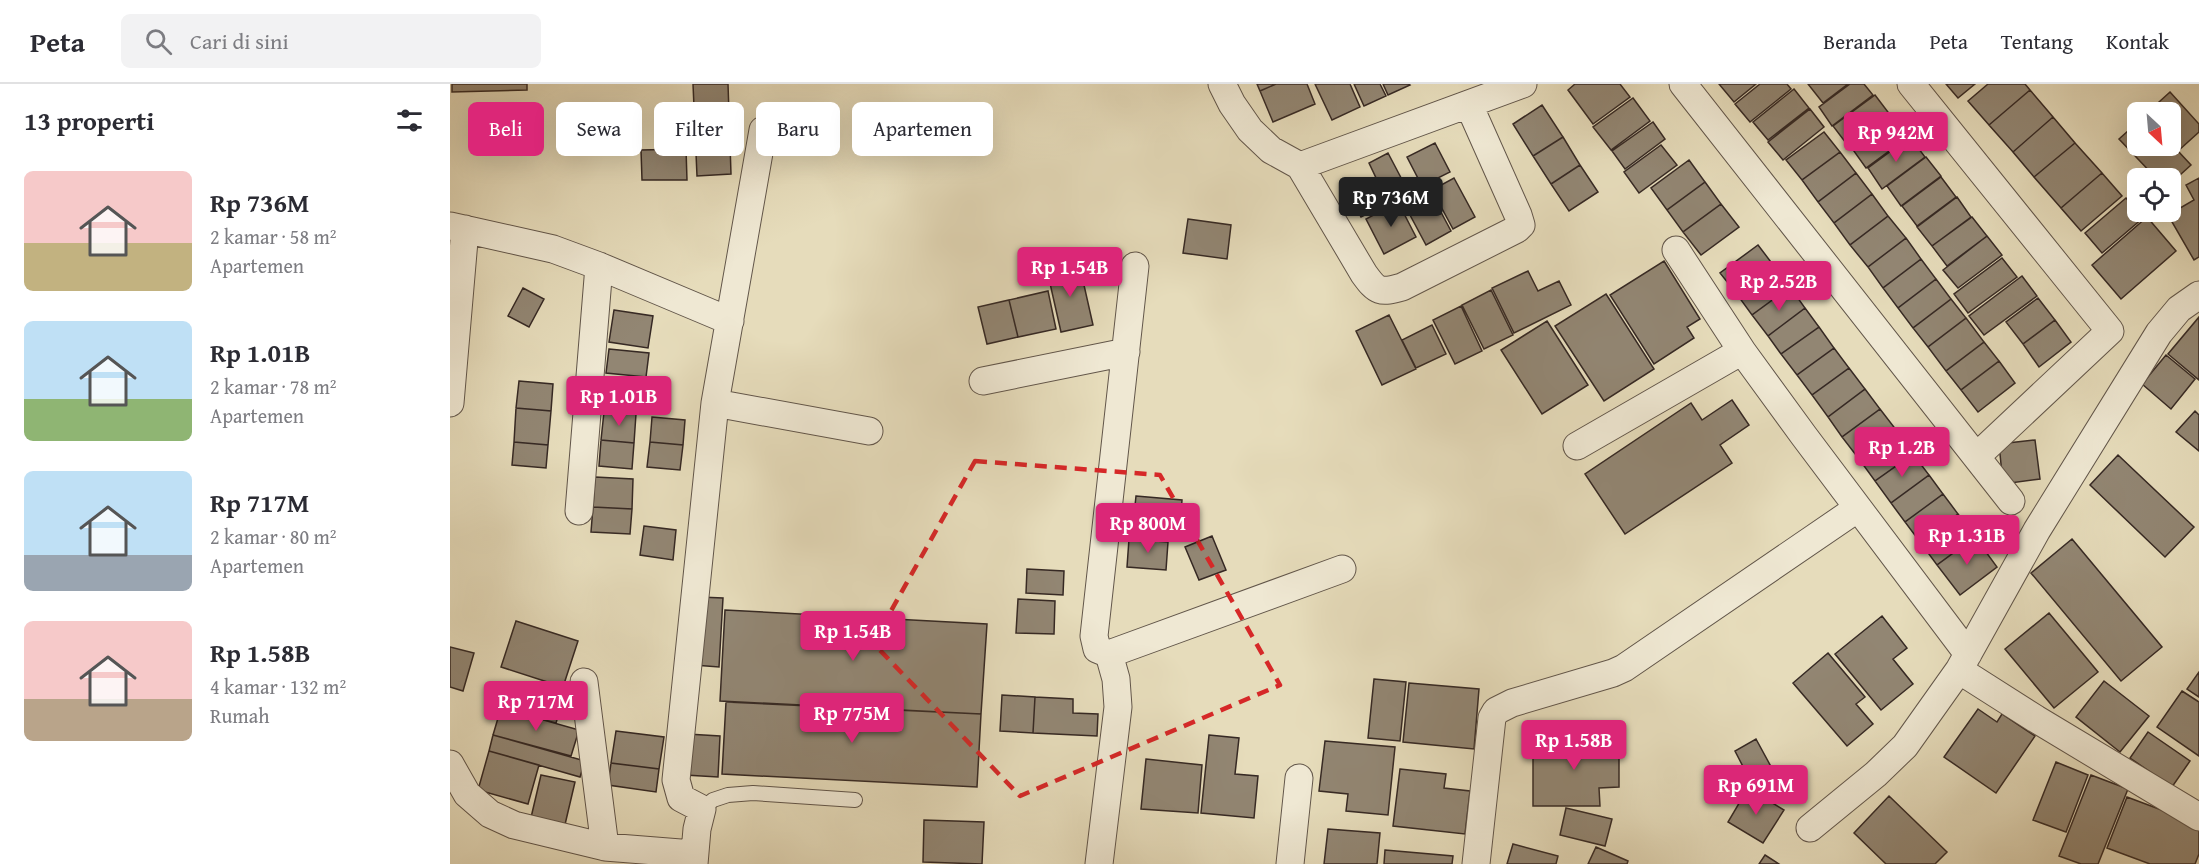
<!DOCTYPE html>
<html lang="id">
<head>
<meta charset="utf-8">
<style>
  :root { --surface:#fff; --page:#f2f2f3; --text:#2b2b33; --muted:#7c7c81; --line:#e1e1e2; --accent:#db2777 }
  body { margin:0; font-family:"Gentium Book Plus",serif; background:var(--page); color:var(--text); height:100vh; display:flex; flex-direction:column; font-size:22px; white-space:nowrap }
  * { box-sizing:border-box; margin:0 }
  p { font-size:20px; color:var(--muted) }
  .icon { flex:none; width:33px; height:33px; fill:none; stroke:currentColor; stroke-width:2; stroke-linecap:round; stroke-linejoin:round }
  .map { position:relative; flex:1; overflow:hidden }
  .sheet { display:flex; flex-direction:column; background:var(--surface); width:450px }
  .sheet>* { flex:none }
  .hud { position:absolute; left:18px; top:18px; width:570px; height:54px; display:flex; gap:12px }
  .needle { width:39px; rotate:154deg }
  .tools { position:absolute; left:1677px; top:18px; display:grid; gap:12px }
  .tools a { display:grid; place-items:center; width:54px; height:54px; border-radius:9px; background:var(--surface); box-shadow:0 6px 24px #0002; font-size:30px }
  .price { position:absolute; translate:-50% -51px; padding:0 14px; border-radius:6px; background:var(--accent); color:#fff; font-size:20px; line-height:39px; filter:drop-shadow(0 2px 3px #0008) }
  .price::after { content:''; position:absolute; left:50%; top:36px; width:18px; height:14px; margin-left:-9px; background:inherit; clip-path:polygon(0 0,100% 0,50% 100%) }
  .price.selected { background:#222; color:#fff }
  ul { padding:0; list-style:none }
  li { display:flex; align-items:center; gap:18px; height:150px; padding:0 24px }
  li span { display:grid; place-items:center; flex:none; width:168px; height:120px; border-radius:9px; color:#555 }
  li>.icon { margin-inline-start:auto }
  span .icon { width:72px; height:72px; fill:#fffc; stroke-width:1 }
  li b { font-size:26px }
  h2 { display:flex; justify-content:space-between; align-items:center; height:72px; padding:0 24px; font-size:26px }
  .tag { padding:0 21px; border-radius:9px; background:var(--surface); box-shadow:0 6px 24px #0002; font-size:21px; line-height:54px }
  .tag.selected { background:var(--accent); color:#fff }
  header { display:flex; align-items:center; gap:36px; box-sizing:border-box; height:84px; padding:0 30px; background:var(--surface); border-bottom:2px solid var(--line) }
  header strong { font-size:28px }
  nav { display:flex; gap:33px; margin-inline-start:auto; font-size:21px }
  .search { width:420px; height:54px; background:var(--page); display:flex; align-items:center; gap:15px; box-sizing:border-box; padding:0 21px; border-radius:9px; color:var(--muted); font-size:22px }
  main { display:flex; flex:1; min-height:0 }
  .map>svg:first-child { display:block }
  .building { fill:#928673; stroke:#362924; stroke-width:1.5 }
  .lines { fill:none; stroke-linecap:round; stroke-linejoin:round }
  .service-casing { stroke:#62564a; stroke-width:16 }
  .minor-casing { stroke:#62564a; stroke-width:29 }
  .service { stroke:#efe8d3; stroke-width:14 }
  .minor { stroke:#efe8d3; stroke-width:27 }
  .marked { fill:none; stroke:#d62828; stroke-width:4.5; stroke-dasharray:12 8; stroke-linejoin:round }
</style>
</head>
<body>
<header>
<strong>Peta</strong>
<div class="search"><svg class="icon" aria-label="search" viewBox="0 0 24 24"><circle cx="10" cy="10" r="6"/><path d="M15 15l6 6"/></svg>Cari di sini</div>
<nav><a>Beranda</a><a>Peta</a><a>Tentang</a><a>Kontak</a></nav>
</header>
<main>
<section class="sheet">
<h2>13 properti<svg class="icon" aria-label="filters" viewBox="0 0 24 24"><path d="M4 7h16M4 17h16"/><circle cx="9" cy="7" r="2"/><circle cx="15" cy="17" r="2"/></svg></h2>
<ul>
<li><span style="background:linear-gradient(#f6c9c9 60%,#c2b280 0)"><svg class="icon" aria-label="home" viewBox="0 0 24 24"><path d="M3 11l9-7 9 7M6 9v11h12V9"/></svg></span><div><b>Rp 736M</b><p>2 kamar · 58 m²</p><p>Apartemen</p></div></li>
<li><span style="background:linear-gradient(#bfe0f5 65%,#8fb573 0)"><svg class="icon" aria-label="home" viewBox="0 0 24 24"><path d="M3 11l9-7 9 7M6 9v11h12V9"/></svg></span><div><b>Rp 1.01B</b><p>2 kamar · 78 m²</p><p>Apartemen</p></div></li>
<li><span style="background:linear-gradient(#bfe0f5 70%,#9aa5b1 0)"><svg class="icon" aria-label="home" viewBox="0 0 24 24"><path d="M3 11l9-7 9 7M6 9v11h12V9"/></svg></span><div><b>Rp 717M</b><p>2 kamar · 80 m²</p><p>Apartemen</p></div></li>
<li><span style="background:linear-gradient(#f6c9c9 65%,#b9a48a 0)"><svg class="icon" aria-label="home" viewBox="0 0 24 24"><path d="M3 11l9-7 9 7M6 9v11h12V9"/></svg></span><div><b>Rp 1.58B</b><p>4 kamar · 132 m²</p><p>Rumah</p></div></li>
</ul>
</section>
<div class="map">
<svg width="1749" height="780" viewBox="0 0 1749 780">
  <rect width="100%" height="100%" fill="#e6dcbb"/>
  <filter id="stains"><feTurbulence type="fractalNoise" baseFrequency=".00333" numOctaves="4"/><feColorMatrix values="0 0 0 0 .2 0 0 0 0 .09 0 0 0 0 .02 0 0 0 .5 -.17"/></filter>
  <radialGradient id="worn" r=".72"><stop offset=".6" stop-color="#630" stop-opacity="0"/><stop offset="1" stop-color="#630" stop-opacity=".3"/></radialGradient>
  <path class="building" d="M2,0H77V6L2,8Z
    M243,0H278L281,90L247,92Z
    M807,0H826L810,7Z
    M826,0H857L865,20L823,38L810,7Z
    M865,0H900L910,23L882,36Z
    M904,0H930L936,12L914,22Z
    M933,0H959L960,1L938,11Z
    M1125,0H1170L1180,13L1143,40L1118,6Z
    M1269,0H1306L1284,18Z
    M1310,0H1337L1341,5L1300,38L1285,20Z
    M1358,0H1398L1373,19Z
    M1400,0H1414L1423,11L1382,42L1369,23Z
    M1496,0H1525L1508,14Z
    M1538,0H1575L1580,6L1539,41L1518,17Z
    M1344,5L1359,24L1318,56L1303,38Z
    M1580,6L1603,33L1563,68L1539,41Z
    M1720,8L1749,40V48L1728,67L1741,81L1720,100V94H1706L1669,55L1688,38V62H1720V28H1698Z
    M1425,11L1441,32L1399,63L1383,42Z
    M1183,14L1200,37L1161,66L1143,43Z
    M1092,21L1113,53L1083,72L1063,40Z
    M1360,25L1374,43L1333,76L1318,58Z
    M1443,32L1458,53L1416,84L1401,63Z
    M1603,33L1625,59L1584,93L1563,68Z
    M1203,38L1215,55L1175,85L1162,67Z
    M1374,48L1390,68L1352,96L1336,76Z
    M1113,53L1130,81L1101,100L1083,72Z
    M1460,53L1475,73L1432,105L1418,84Z
    M985,59L1000,88L972,102L957,73Z
    M1625,59L1652,89L1611,124L1584,93Z
    M1211,61L1227,81L1189,109L1174,88Z
    M236,65L237,96H192L191,66Z
    M1390,68L1406,89L1368,118L1352,96Z
    M938,69L959,109L911,133L899,110L927,96L919,79Z
    M1476,73L1491,92L1451,122L1437,102Z
    M1239,76L1255,98L1217,126L1201,104Z
    M1130,81L1148,108L1119,127L1101,100Z
    M1406,89L1422,110L1384,139L1368,118Z
    M1652,89L1672,112L1631,147L1611,124Z
    M1491,93L1506,113L1467,142L1452,122Z
    M1004,94L1025,133L1003,145L982,106Z
    M1749,94V173L1744,176L1718,131L1744,116L1736,101Z
    M1255,98L1271,120L1233,148L1217,126Z
    M977,102L1001,147L976,161L952,116Z
    M1422,110L1438,132L1400,161L1384,139Z
    M1507,113L1521,133L1482,162L1467,143Z
    M1676,114L1693,134L1652,169L1635,149Z
    M948,118L966,153L934,170L916,135Z
    M1271,120L1289,143L1251,171L1233,148Z
    M1438,132L1456,154L1418,183L1400,161Z
    M1522,133L1537,152L1497,182L1482,162Z
    M1697,133L1726,167L1671,215L1642,181Z
    M738,135L781,141L777,175L733,169Z
    M1537,152L1552,171L1508,204L1493,186Z
    M1456,154L1471,175L1433,204L1418,183Z
    M1308,161L1324,182L1286,209L1270,189Z
    M1552,174L1567,193L1518,229L1504,210Z
    M1471,175L1486,195L1448,224L1433,204Z
    M1214,177L1250,235L1237,243L1244,254L1204,280L1160,211Z
    M629,179L643,241L611,248L597,186Z
    M1324,182L1340,203L1302,231L1286,209Z
    M1078,187L1088,207L1109,197L1121,221L1064,249L1042,204Z
    M1572,192L1587,212L1534,251L1519,232Z
    M1486,195L1501,215L1463,244L1448,224Z
    M1340,203L1355,224L1318,252L1302,231Z
    M73,204L94,215L79,243L58,232Z
    M1041,206L1063,251L1034,265L1012,221Z
    M598,207L606,245L568,253L559,216Z
    M1156,210L1204,285L1154,317L1105,242Z
    M1588,214L1605,236L1573,260L1556,238Z
    M1501,215L1516,234L1478,263L1463,244Z
    M559,216L568,253L537,260L528,223Z
    M1011,222L1032,267L1005,280L983,236Z
    M1355,224L1369,243L1331,270L1318,252Z
    M164,226L203,232L198,264L159,258Z
    M939,231L966,285L932,301L906,247Z
    M1749,233V296L1718,270Z
    M1516,234L1534,258L1496,287L1478,263Z
    M1605,236L1621,258L1589,283L1573,260Z
    M1097,237L1138,301L1092,330L1051,266Z
    M982,241L996,270L966,284L952,256Z
    M1369,243L1384,264L1347,291L1331,270Z
    M1534,258L1549,277L1511,306L1496,287Z
    M1384,264L1399,284L1362,311L1347,291Z
    M159,265L199,269L196,293L156,289Z
    M1716,271L1745,295L1721,325L1692,300Z
    M1549,277L1565,299L1528,328L1511,306Z
    M1399,284L1415,305L1378,333L1362,311Z
    M158,296L194,300L191,327L155,323Z
    M69,297L103,300L101,327L66,324Z
    M1415,305L1430,325L1392,353L1378,333Z
    M1282,316L1299,341L1270,361L1282,379L1175,450L1135,390L1241,319L1252,336Z
    M66,324L101,327L98,361L64,358Z
    M1430,325L1447,347L1409,375L1392,353Z
    M1745,327L1749,331V367L1726,348Z
    M154,328L186,330L184,359L151,356Z
    M202,333L235,336L233,361L200,358Z
    M1447,347L1463,370L1425,397L1409,375Z
    M151,356L184,359L182,385L149,382Z
    M1585,356L1590,395L1553,400L1549,360Z
    M64,358L98,361L96,384L62,381Z
    M200,358L233,361L230,386L197,383Z
    M1463,370L1479,391L1441,419L1425,397Z
    M1668,371L1744,443L1715,473L1640,401Z
    M1479,391L1493,410L1455,438L1441,419Z
    M145,393L183,395L182,425L143,423Z
    M1493,410L1508,430L1470,458L1455,438Z
    M686,412L732,416L730,444L683,441Z
    M143,423L182,425L180,450L141,448Z
    M1508,430L1525,453L1487,481L1470,458Z
    M194,442L226,446L223,476L190,471Z
    M762,452L776,486L749,496L735,463Z
    M1525,453L1547,483L1510,511L1487,481Z
    M679,455L718,458L716,486L677,483Z
    M1622,455L1712,563L1671,597L1581,489Z
    M577,485L614,487L613,511L576,509Z
    M249,513L273,514L269,583L244,581Z
    M568,515L605,517L604,550L566,549Z
    M275,526L537,540L531,630L270,617Z
    M1599,529L1648,588L1604,624L1555,565Z
    M1432,532L1457,564L1443,575L1463,600L1431,626L1385,570Z
    M66,537L128,557L113,603L51,583Z
    M0,563L24,569L13,607L0,603Z
    M1378,569L1415,613L1406,620L1423,640L1397,662L1343,599Z
    M1749,588V613L1737,605Z
    M924,595L956,598L950,657L918,654Z
    M1654,597L1699,632L1670,668L1626,633Z
    M58,599L113,615L106,639L51,624Z
    M959,599L1029,605L1024,665L953,658Z
    M1732,607L1749,618V672L1707,643Z
    M552,611L585,613L583,649L550,647Z
    M585,613L623,615V629L648,630L647,652L583,649Z
    M276,618L531,630L527,703L272,690Z
    M51,624L129,646L121,672L43,651Z
    M1528,625L1547,638L1552,630L1585,652L1546,709L1494,673Z
    M166,647L214,653L209,685L161,679Z
    M1698,648L1740,677L1722,703L1680,674Z
    M237,650L270,652L268,693L235,691Z
    M43,651L135,677L130,693L39,667Z
    M759,651L789,654L785,690L808,692L804,734L751,729Z
    M1083,655H1169V703L1149,704L1150,722H1083Z
    M1306,655L1325,690L1303,702L1285,667Z
    M875,657L945,663L938,731L896,727L898,710L869,707Z
    M39,667L89,681L78,720L28,706Z
    M696,675L752,681L748,729L691,725Z
    M1606,678L1638,691L1616,748L1583,736Z
    M161,679L209,685L206,708L158,701Z
    M950,685L996,690L994,704L1020,707L1015,750L943,742Z
    M91,691L125,698L113,749L79,742Z
    M1641,691L1678,705L1648,780H1631L1609,772Z
    M1298,704L1334,726L1313,759L1278,738Z
    M1439,712L1497,768L1485,780H1436L1404,749Z
    M1677,713L1749,740V770L1745,780H1700L1657,764Z
    M1116,724L1162,735L1155,762L1110,751Z
    M474,736L534,738L532,780L473,778Z
    M878,745L930,749L927,780H874Z
    M1063,760L1108,772L1106,780H1057Z
    M1146,763L1178,777L1177,780H1138Z
    M935,766L1003,772L1002,780H934Z
    M1315,771L1329,780H1309Z"/>
  <g class="lines">
    <g class="service-casing">
      <path id="service" d="M252,725L263,716L278,711L303,709L405,716"/>
    </g>
    <g class="minor-casing">
      <path id="minor" d="M772,0L782,20L800,46L821,66L850,82L914,190C927,208 930,209 952,203L1067,145L1071,141L1068,131L1019,21
        M1233,0L1561,417
        M1461,0L1660,247L1527,372
        M850,82L1073,0
        M0,142L103,165L149,182L280,237
        M1226,166L1292,267
        M685,182L644,552L647,565L659,570L892,485
        M533,297L676,268
        M0,319L15,145
        M265,319L419,347
        M1127,362L1292,267L1354,352L1518,570
        M129,427L149,182
        M1509,586L1586,635L1749,733
        M134,598L155,763
        M0,680L17,710L40,730L64,741L155,763L243,770
        M1360,744L1426,690L1455,662L1509,586L1587,446L1709,249L1729,225L1749,211
        M244,780L247,745L252,725L231,714L226,696L265,319L313,46
        M649,780L668,623L666,595L659,570
        M840,780L849,694
        M1026,780L1042,634L1046,627L1062,619L1163,589L1174,584L1408,424"/>
    </g>
    <use href="#service" class="service"/>
    <use href="#minor" class="minor"/>
  </g>
  <path class="marked" d="M525,377L710,391L830,601L570,712L423,559Z"/>
  <rect width="100%" height="100%" filter="url(#stains)"/>
  <rect width="100%" height="100%" fill="url(#worn)"/>
</svg>
<div class="tools">
<a><svg class="needle" viewBox="-14 -14 28 28"><path d="M0-13l5 13h-10z" fill="#e53935"/><path d="M0 13l5-13h-10z" fill="#7c7c81"/></svg></a>
<a><svg class="icon" aria-label="locate" viewBox="0 0 24 24"><circle cx="12" cy="12" r="6"/><path d="M12 2v4M12 18v4M2 12h4M18 12h4"/></svg></a>
</div>
<b class="price" style="left:1446px;top:79px">Rp 942M</b>
<b class="price selected" style="left:941px;top:144px">Rp 736M</b>
<b class="price" style="left:620px;top:214px">Rp 1.54B</b>
<b class="price" style="left:1329px;top:228px">Rp 2.52B</b>
<b class="price" style="left:169px;top:343px">Rp 1.01B</b>
<b class="price" style="left:1452px;top:394px">Rp 1.2B</b>
<b class="price" style="left:698px;top:470px">Rp 800M</b>
<b class="price" style="left:1517px;top:482px">Rp 1.31B</b>
<b class="price" style="left:403px;top:578px">Rp 1.54B</b>
<b class="price" style="left:86px;top:648px">Rp 717M</b>
<b class="price" style="left:402px;top:660px">Rp 775M</b>
<b class="price" style="left:1124px;top:687px">Rp 1.58B</b>
<b class="price" style="left:1306px;top:732px">Rp 691M</b>
<div class="hud">
<a class="tag selected">Beli</a>
<a class="tag">Sewa</a>
<a class="tag">Filter</a>
<a class="tag">Baru</a>
<a class="tag">Apartemen</a>
</div>
</div>
</main>
</body>
</html>
